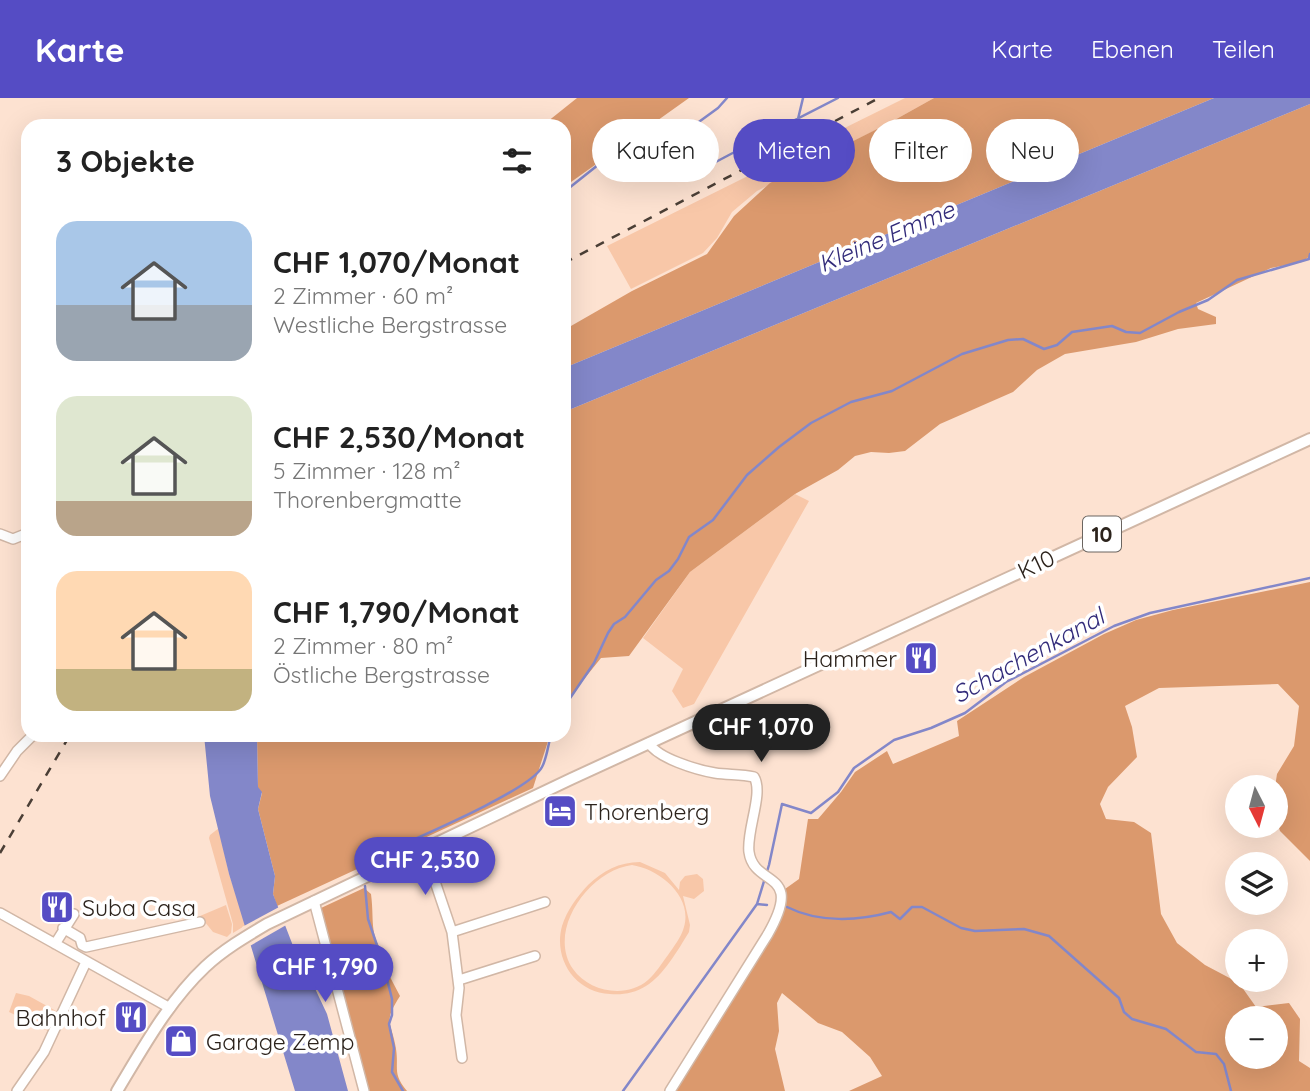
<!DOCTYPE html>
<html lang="de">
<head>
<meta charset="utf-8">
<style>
  :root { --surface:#fff; --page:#f2f2f2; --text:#222; --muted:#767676; --accent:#554cc4 }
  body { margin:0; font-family:Quicksand,sans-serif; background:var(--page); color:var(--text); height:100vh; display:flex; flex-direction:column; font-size:26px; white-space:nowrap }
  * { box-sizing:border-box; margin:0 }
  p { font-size:23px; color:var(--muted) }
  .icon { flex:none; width:38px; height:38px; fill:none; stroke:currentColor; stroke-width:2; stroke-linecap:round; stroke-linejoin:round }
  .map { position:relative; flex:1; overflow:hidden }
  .drawer { position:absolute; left:21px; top:21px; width:550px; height:623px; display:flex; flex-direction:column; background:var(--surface); border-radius:21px; box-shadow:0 7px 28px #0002 }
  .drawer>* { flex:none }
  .guide { position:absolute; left:592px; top:21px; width:612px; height:63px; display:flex; gap:14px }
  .needle { width:46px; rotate:174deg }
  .controls { position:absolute; left:1225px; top:677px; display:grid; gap:14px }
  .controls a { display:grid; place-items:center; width:63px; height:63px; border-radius:50%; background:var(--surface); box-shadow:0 7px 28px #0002; font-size:35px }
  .price { position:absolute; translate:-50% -60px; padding:0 16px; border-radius:24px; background:var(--accent); color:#fff; font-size:23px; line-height:46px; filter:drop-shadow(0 2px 4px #0008) }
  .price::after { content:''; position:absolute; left:50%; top:42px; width:21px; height:16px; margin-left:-10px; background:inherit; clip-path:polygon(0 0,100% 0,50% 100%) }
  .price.current { background:#222; color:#fff }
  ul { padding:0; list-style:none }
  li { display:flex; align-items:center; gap:21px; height:175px; padding:0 35px }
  li span { display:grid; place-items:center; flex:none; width:196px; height:140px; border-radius:21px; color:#555 }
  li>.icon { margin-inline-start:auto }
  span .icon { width:84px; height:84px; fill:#fffc; stroke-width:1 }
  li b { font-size:30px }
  h2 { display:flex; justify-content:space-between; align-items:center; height:84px; padding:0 35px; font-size:30px }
  .tag { padding:0 24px; border-radius:32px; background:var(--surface); box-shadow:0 7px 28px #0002; font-size:24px; line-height:63px }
  .tag.current { background:var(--accent); color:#fff }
  header { display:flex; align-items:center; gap:42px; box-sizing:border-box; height:98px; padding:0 35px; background:var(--accent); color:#fff }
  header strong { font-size:33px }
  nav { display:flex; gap:38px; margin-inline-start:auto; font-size:24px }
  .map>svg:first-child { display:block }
  .green { fill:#f8c7a8; fill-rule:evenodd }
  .forest { fill:#db996d; fill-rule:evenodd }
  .water { fill:#8387c9 }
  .pier { fill:#fde2d1 }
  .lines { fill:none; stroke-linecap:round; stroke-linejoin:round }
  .stream { stroke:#8387c9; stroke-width:2.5 }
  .minor-casing { stroke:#d1b7a6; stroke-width:12 }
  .major-casing { stroke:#d1b7a6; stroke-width:14 }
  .minor { stroke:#fff; stroke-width:9 }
  .major { stroke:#fff; stroke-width:10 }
  .rail { stroke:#4b3f36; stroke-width:2.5; stroke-dasharray:9 9; stroke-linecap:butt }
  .labels { text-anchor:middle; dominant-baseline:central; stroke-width:7; stroke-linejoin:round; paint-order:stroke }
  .shield { fill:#fff; stroke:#6b6560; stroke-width:2 }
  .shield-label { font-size:21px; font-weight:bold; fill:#2c231c }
  .street-label { font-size:23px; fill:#2c231c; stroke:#fff }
  .poi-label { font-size:23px; fill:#2c231c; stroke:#fff; text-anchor:start }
  .water-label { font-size:24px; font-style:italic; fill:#322b7a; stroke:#fff }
</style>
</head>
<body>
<header>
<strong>Karte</strong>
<nav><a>Karte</a><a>Ebenen</a><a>Teilen</a></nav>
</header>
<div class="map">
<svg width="1310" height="993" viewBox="0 0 1310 993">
  <rect width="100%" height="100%" fill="#fde2d1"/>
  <path class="green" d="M905,0H934L891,24L757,93L732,114L717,140L703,155L631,191L607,148Z
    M795,396L809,403L694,606L683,610L672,593L683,571L643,540L690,474Z
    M219,730L229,776L246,827L233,835V826L209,740L210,737Z
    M640,764L665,775L679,792L680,784L685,778L697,776L703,781L704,793L694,801L683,798L690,827L689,834C678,852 663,878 646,888C635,895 623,897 610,896C575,894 553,861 562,828C567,812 577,799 588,787C603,773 619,764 640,764ZM632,767C659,771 693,798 684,829C681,840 674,848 668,857C662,865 656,875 648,882C626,901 589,894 573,871C546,832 590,772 632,767Z
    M226,807L232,826L231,835L227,839L213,834L200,818Z
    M16,895L29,898L56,913L48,933L9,914Z"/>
  <path class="forest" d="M577,0H689L564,89V28H542Z
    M934,0H1214L564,270V232L632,193L707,156L734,118L770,85L891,24Z
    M1310,6V158L1302,164L1271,170L1196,205L1198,211L1216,219V226L1178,231L1136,244L1065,256L1037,272L1013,294L940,326L905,353L889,355L871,354L855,358L838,372L795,396L690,474L629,558L601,560L564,606V314Z
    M1310,484V763L1280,733L1276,721L1275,689L1277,676L1294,648L1299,608L1278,586L1159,590L1125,608L1132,629L1137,659L1108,689L1100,706L1106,721L1134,724L1151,735L1161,816L1177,845L1205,867L1239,885L1256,909L1289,905L1300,921L1299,963L1310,970V993H849L882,978L870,959L842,934L818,925L782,895L777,905L779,933L775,951L785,993H676L783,816L785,791L799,781L808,721H818L841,694L855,674L887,653L893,666L959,638L957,623L1024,579L1104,536L1136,522L1173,512ZM1237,920H1276V959H1237Z
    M257,637H550L533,690L277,808L273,796L275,778L258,711L262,695L258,690Z
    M364,790L371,796C375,826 367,840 392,864L390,879L400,898C382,926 392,924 396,951C399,971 392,975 407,993H368L358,963L321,810Z"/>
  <path class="water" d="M1214,0H1310V6L564,314V270Z
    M204,637H257L258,689L262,694L258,711L275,778L273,796L295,853L303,865L327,916L348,993H295L229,776L210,698Z"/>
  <path class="pier" d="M281,808L288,826L248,849L242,829Z"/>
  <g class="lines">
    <path class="stream" d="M798,21L803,0
      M752,44L838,0
      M617,51L667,57L703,68L710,67L746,48
      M564,94L637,36L696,26L718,10L727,0
      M564,609L594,565L608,535L614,526L625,519L656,482L669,473L678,461L689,439L713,422L747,377L779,349L811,325L851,304L892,293L962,256L1008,242L1023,241L1044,251L1057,247L1072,234L1112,228L1126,234L1140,235L1179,214L1208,202L1237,182L1309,161L1310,156
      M361,771V767L379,757C409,743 530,693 542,669C547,660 548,647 551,637
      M365,788L368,821L383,865L392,901V917L389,926L394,950L392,974L403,993
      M757,806L767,807
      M787,809C819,825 858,823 891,814L900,821L912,809H922L961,830L975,833L1024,831L1049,838L1119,900L1124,914L1132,921L1166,931L1196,954L1216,956L1224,966L1231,993
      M623,993L757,806L769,767L782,706L811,715L838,694L854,670L894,642L931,630L965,615L1006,584L1114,528L1150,515L1310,480"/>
    <g class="minor-casing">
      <path id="minor" d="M0,436L13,441L28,435
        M649,645C657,660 697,672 715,675C728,677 741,676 754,679C764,695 746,733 749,754C754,790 805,771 768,836L670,993
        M0,678L17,653L33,637
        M424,751L452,834L459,890L456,917L462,960
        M314,803L364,993
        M0,815L170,910
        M63,830L80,840L82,847L86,849L200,824
        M452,834L545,804
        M55,846L74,816
        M459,882L535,858
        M17,993L44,954L86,864"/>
    </g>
    <g class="major-casing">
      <path id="major" d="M117,993C143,950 168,904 205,869C223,852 245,839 267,826L571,681L1310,341"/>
    </g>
    <use href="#minor" class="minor"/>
    <use href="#major" class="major"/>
    <path class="rail" d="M564,165L879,0
      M0,755L70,637"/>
  </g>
  <defs>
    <g id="restaurant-square" transform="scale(1.75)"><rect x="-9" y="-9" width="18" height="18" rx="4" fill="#554cc4" stroke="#fff"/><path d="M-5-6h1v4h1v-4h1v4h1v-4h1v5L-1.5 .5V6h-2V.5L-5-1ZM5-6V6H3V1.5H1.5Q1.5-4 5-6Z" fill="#fff"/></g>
    <g id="hotel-square" transform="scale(1.75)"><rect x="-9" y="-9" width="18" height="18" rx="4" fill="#554cc4" stroke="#fff"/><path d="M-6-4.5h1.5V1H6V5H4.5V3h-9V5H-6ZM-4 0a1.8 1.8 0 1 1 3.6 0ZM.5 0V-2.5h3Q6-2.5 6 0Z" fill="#fff"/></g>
    <g id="shop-square" transform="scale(1.75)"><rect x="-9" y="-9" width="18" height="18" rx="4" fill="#554cc4" stroke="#fff"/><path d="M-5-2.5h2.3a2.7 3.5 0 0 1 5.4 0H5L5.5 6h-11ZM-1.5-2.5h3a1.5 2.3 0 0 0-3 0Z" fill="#fff"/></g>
  </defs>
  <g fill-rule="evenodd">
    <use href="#restaurant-square" x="921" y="560"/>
    <use href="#hotel-square" x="560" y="713"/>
    <use href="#restaurant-square" x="57" y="809"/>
    <use href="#restaurant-square" x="131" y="919"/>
    <use href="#shop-square" x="181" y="943"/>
  </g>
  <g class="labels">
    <rect class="shield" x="1083" y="418.5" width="38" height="35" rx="5"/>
    <g class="shield-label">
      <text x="1102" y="436">10</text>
    </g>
    <g class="street-label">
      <text transform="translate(1036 466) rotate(-25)">K10</text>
    </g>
    <g class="poi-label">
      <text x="897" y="560" text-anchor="end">Hammer</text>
      <text x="584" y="713">Thorenberg</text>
      <text x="82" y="809">Suba Casa</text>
      <text x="106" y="919" text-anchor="end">Bahnhof</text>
      <text x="206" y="943">Garage Zemp</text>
    </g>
    <g class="water-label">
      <text transform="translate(886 138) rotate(-23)">Kleine Emme</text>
      <text transform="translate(1028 557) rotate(-29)">Schachenkanal</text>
    </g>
  </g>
</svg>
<div class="controls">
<a><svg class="needle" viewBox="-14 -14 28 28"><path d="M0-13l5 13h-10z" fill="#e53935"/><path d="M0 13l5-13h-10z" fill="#767676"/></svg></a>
<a><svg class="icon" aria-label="layers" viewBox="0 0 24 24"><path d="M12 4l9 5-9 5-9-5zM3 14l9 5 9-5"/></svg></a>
<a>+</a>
<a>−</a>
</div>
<b class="price current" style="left:761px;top:666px">CHF 1,070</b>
<b class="price" style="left:425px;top:799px">CHF 2,530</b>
<b class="price" style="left:325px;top:906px">CHF 1,790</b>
<div class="guide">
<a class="tag">Kaufen</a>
<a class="tag current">Mieten</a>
<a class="tag">Filter</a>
<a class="tag">Neu</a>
</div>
<section class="drawer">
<h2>3 Objekte<svg class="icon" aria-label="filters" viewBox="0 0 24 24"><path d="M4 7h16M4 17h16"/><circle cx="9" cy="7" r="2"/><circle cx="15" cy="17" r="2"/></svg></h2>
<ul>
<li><span style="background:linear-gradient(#a9c7e8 60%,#9aa5b1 0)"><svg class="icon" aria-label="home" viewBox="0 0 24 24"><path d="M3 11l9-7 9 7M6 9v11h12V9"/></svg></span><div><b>CHF 1,070/Monat</b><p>2 Zimmer · 60 m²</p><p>Westliche Bergstrasse</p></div></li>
<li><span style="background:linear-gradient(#dfe7d0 75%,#b9a48a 0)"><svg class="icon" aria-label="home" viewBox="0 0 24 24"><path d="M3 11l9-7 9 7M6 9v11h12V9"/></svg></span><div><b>CHF 2,530/Monat</b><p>5 Zimmer · 128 m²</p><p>Thorenbergmatte</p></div></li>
<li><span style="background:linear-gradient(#ffd9b3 70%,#c2b280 0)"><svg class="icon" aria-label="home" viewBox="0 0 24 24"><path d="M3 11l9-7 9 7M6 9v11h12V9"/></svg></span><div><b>CHF 1,790/Monat</b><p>2 Zimmer · 80 m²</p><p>Östliche Bergstrasse</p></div></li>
</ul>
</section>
</div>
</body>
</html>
